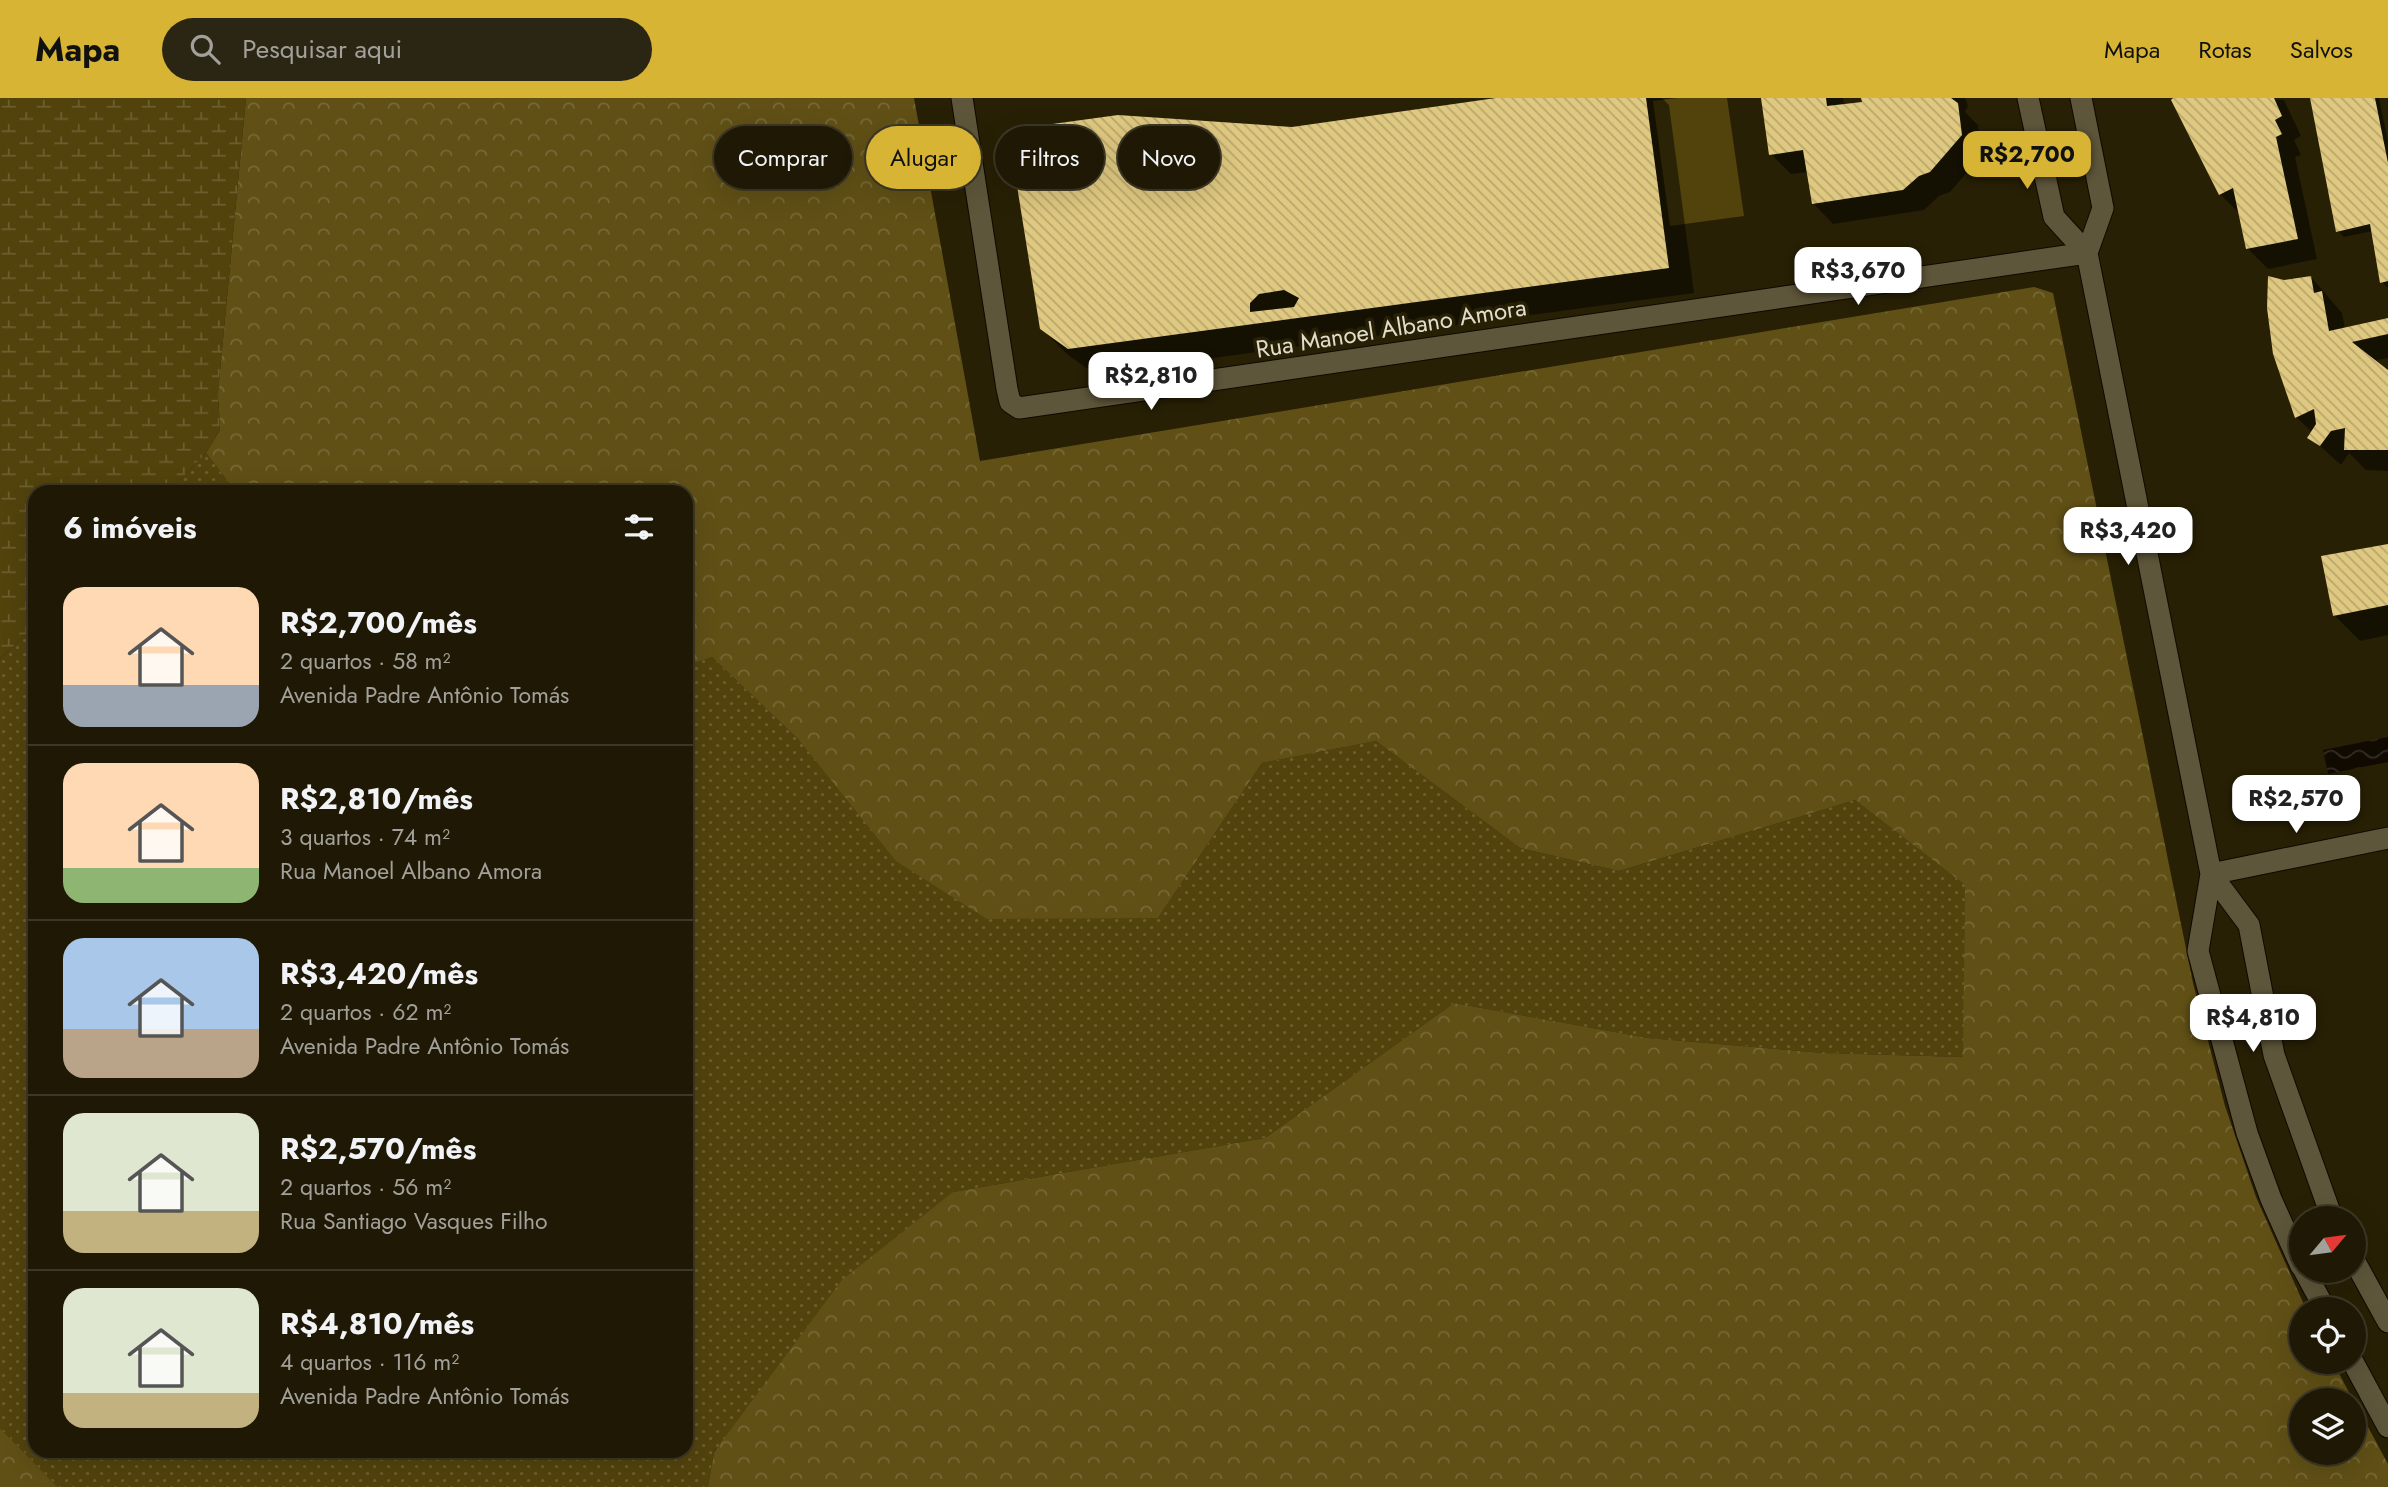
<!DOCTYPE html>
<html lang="pt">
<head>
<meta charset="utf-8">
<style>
  :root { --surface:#1e1804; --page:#2b2513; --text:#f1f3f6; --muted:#a1a09a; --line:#3c3726; --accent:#d7b434 }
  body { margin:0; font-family:Jost,sans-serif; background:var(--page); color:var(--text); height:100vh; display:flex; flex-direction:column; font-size:26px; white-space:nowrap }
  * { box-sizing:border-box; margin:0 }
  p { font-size:23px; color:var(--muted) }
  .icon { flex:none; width:38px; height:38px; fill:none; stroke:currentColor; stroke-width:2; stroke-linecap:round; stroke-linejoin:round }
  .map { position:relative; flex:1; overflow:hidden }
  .side { position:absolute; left:28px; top:387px; width:665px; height:973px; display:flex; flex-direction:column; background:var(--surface); border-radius:21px; box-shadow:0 7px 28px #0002,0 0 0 2px var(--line) }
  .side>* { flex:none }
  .banner { position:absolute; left:714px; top:28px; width:665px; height:63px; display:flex; gap:14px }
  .needle { width:46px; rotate:61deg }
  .controls { position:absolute; left:2289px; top:1108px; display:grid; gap:14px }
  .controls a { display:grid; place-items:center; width:77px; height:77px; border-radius:50%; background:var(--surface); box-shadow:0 7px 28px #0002,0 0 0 2px var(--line); font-size:35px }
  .price { position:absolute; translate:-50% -60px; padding:0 16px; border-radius:14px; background:#fff; color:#222; font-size:23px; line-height:46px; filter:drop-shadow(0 2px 4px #0008) }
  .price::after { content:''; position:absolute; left:50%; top:42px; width:21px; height:16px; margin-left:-10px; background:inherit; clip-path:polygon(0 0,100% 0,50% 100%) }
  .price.selected { background:var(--accent); color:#111 }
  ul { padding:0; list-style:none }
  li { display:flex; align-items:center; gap:21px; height:175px; padding:0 35px }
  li+li { border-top:2px solid var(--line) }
  li span { display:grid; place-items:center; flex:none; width:196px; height:140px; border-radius:21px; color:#555 }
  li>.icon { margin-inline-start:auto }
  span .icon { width:84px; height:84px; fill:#fffc; stroke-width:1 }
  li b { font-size:30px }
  h2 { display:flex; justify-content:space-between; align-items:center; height:84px; padding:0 35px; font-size:30px }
  .tag { padding:0 24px; border-radius:32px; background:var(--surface); box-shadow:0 7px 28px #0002,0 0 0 2px var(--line); font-size:24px; line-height:63px }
  .tag.selected { background:var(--accent); color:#111 }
  header { display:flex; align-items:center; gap:42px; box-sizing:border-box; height:98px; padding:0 35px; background:var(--accent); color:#111 }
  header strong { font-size:33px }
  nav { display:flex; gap:38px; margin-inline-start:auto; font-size:24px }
  .search { width:490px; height:63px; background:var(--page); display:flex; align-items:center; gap:18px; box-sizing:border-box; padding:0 24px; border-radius:38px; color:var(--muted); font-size:26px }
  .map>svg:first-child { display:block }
  .grass { fill:url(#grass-dots) }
  .forest { fill:url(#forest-crowns) }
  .wetland { fill:url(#wetland-marsh) }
  .pitch { fill:#52430d }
  .water { fill:url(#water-waves) }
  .shadow { fill:#0007 }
  .building { fill:url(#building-back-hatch); fill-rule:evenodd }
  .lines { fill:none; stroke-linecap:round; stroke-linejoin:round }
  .minor-casing { stroke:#100900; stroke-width:23 }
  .minor { stroke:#5e563a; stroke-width:21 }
  .labels { text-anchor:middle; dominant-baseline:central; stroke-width:7; stroke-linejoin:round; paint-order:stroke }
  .street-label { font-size:24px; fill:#e1ddcd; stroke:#282005 }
</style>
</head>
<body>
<header>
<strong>Mapa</strong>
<div class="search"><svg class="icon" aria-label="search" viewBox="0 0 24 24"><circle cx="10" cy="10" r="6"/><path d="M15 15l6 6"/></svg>Pesquisar aqui</div>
<nav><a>Mapa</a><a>Rotas</a><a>Salvos</a></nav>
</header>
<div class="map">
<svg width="2388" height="1389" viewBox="0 0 2388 1389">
  <defs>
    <pattern id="grass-dots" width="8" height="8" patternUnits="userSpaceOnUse" patternTransform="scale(1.75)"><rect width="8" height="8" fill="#52430d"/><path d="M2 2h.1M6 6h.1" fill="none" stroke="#6b5e2f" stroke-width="1.8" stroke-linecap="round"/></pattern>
    <pattern id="forest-crowns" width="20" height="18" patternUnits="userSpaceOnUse" patternTransform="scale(1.75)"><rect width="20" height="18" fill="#605016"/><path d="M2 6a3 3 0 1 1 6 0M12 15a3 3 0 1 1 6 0" fill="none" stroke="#766937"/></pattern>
    <pattern id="wetland-marsh" width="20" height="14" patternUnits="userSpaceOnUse" patternTransform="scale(1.75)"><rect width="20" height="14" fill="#52430d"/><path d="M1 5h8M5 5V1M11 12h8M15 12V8" fill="none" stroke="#6b5e2f"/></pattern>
    <pattern id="water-waves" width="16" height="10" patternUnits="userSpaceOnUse" patternTransform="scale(1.75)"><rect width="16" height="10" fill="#110a00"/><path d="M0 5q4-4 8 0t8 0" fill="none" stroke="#332d24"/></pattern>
    <pattern id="building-back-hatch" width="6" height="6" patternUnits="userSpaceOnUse" patternTransform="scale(1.75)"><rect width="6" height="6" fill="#dfc87f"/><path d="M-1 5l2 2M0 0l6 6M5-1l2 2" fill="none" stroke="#b8a66f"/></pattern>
  </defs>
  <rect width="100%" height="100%" fill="#282005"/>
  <path class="grass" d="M206,355L236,394H168Z
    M35,527V1353H686V568L712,559L799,642L1158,820L1262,665L1376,643L1520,750L1619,773L1855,702L1965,787L1964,959L1823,955L1648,940L1454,905L1265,1040L953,1094L714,1353L708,1389H58L0,1330V561Z"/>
  <path class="forest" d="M246,0H914L980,363L2034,189L2053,195L2193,885L2225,1008L2256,1099L2306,1211H2301V1264H2333L2353,1302H2301V1354H2354V1303L2388,1366V1389H708L714,1354L842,1182L953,1094L1265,1040L1454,905L1648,940L1823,955L1963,959L1965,787L1855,702L1619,773L1520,750L1376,643L1262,665L1158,820L987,821L896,763L799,642L712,559L686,568V394H236L206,355L220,332L218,294Z
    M0,1330L58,1389H0Z"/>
  <path class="wetland" d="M0,0H246L218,294L220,332L206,355L168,394H35V527L0,561Z"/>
  <path class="pitch" d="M1677,0H1727L1744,118L1670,128L1653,3Z"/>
  <path class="water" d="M2388,639V664L2328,676L2323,652Z"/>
  <path class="shadow" d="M1508,0H1662L1669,7L1694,195L1095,276L1068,257L1041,230L1292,31Z
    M1763,0H1843L1844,8L1864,5L1863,0H1965L1968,8L1965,14L1978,27L1982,57L1950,94L1939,98L1924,112L1833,126L1813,105L1808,74L1791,76L1771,56Z
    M2174,0L2284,2L2301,38L2294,42L2301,57L2295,59L2317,161L2268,171L2248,151L2241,117L2220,96Z
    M2312,0H2379L2388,44V190L2382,184L2373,133L2344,139L2338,133Z
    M2311,179L2342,215L2345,231L2388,222V260L2373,263L2388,274V373L2366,372L2349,355L2341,367L2310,339L2313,335L2296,319L2284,184Z
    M2388,447V537L2360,543L2334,517Z"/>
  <path class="building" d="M1496,0H1646L1669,170L1068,251L1040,231L1008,32L1118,17L1292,29ZM1284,192L1299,200L1294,209L1250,214V205L1259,196Z
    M1761,0H1826L1827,8L1862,4L1861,0H1951L1958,5L1962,37L1930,74L1919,78L1903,92L1812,106L1803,52L1769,57Z
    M2173,0H2274L2282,18L2275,22L2282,36L2276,39L2298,141L2246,151L2233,90L2219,97L2171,2Z
    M2310,0H2375L2388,65V183L2380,185L2370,126L2336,134Z
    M2268,178L2284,182L2311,178L2314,195L2322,193L2329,233L2388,220V236L2352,244L2388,272V352H2344L2345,330L2331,333L2320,348L2307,340L2316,326L2314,311L2295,320L2273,256L2267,210Z
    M2388,446V507L2333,518L2321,458Z"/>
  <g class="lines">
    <g class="minor-casing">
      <path id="minor" d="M962,0L1007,291L1010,304L1019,310L2087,155
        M2028,0L2054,119L2087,155
        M2081,0L2103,110L2087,155L2211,776L2198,853L2247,1035L2271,1101L2301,1168
        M2211,776L2249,827L2274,957L2332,1120
        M2211,776L2388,740
        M2354,1162L2388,1224
        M2304,1172L2325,1211
        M2353,1264L2388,1329"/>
    </g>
    <use href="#minor" class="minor"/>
  </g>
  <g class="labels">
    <g class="street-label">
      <text transform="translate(1391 230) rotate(-9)">Rua Manoel Albano Amora</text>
    </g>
  </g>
</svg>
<div class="controls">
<a><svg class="needle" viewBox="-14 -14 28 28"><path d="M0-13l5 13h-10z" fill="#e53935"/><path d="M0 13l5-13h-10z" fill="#a1a09a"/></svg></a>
<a><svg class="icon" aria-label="locate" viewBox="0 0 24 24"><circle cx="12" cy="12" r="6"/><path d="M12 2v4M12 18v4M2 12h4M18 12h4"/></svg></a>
<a><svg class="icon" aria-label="layers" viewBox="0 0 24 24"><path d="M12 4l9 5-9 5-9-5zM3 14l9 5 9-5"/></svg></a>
</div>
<b class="price selected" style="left:2027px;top:93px">R$2,700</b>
<b class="price" style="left:1858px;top:209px">R$3,670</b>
<b class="price" style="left:1151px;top:314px">R$2,810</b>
<b class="price" style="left:2128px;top:469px">R$3,420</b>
<b class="price" style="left:2296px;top:737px">R$2,570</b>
<b class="price" style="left:2253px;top:956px">R$4,810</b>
<div class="banner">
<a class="tag">Comprar</a>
<a class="tag selected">Alugar</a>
<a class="tag">Filtros</a>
<a class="tag">Novo</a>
</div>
<section class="side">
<h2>6 imóveis<svg class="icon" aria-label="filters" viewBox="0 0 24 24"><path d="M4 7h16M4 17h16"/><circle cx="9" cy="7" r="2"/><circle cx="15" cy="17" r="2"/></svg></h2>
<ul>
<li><span style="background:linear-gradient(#ffd9b3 70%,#9aa5b1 0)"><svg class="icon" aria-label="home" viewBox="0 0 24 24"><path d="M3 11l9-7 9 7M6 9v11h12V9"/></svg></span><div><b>R$2,700/mês</b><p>2 quartos · 58 m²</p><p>Avenida Padre Antônio Tomás</p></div></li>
<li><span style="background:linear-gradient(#ffd9b3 75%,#8fb573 0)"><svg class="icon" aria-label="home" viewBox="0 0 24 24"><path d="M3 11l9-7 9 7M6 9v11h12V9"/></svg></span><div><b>R$2,810/mês</b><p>3 quartos · 74 m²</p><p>Rua Manoel Albano Amora</p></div></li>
<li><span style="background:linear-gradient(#a9c7e8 65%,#b9a48a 0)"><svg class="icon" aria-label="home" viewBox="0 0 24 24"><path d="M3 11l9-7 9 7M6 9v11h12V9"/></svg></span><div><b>R$3,420/mês</b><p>2 quartos · 62 m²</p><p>Avenida Padre Antônio Tomás</p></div></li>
<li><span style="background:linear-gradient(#dfe7d0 70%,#c2b280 0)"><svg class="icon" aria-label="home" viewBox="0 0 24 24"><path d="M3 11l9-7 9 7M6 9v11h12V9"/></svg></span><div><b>R$2,570/mês</b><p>2 quartos · 56 m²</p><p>Rua Santiago Vasques Filho</p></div></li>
<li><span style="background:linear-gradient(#dfe7d0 75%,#c2b280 0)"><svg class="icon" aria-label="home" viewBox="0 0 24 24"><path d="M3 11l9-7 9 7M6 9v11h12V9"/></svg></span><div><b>R$4,810/mês</b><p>4 quartos · 116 m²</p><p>Avenida Padre Antônio Tomás</p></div></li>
</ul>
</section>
</div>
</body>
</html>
